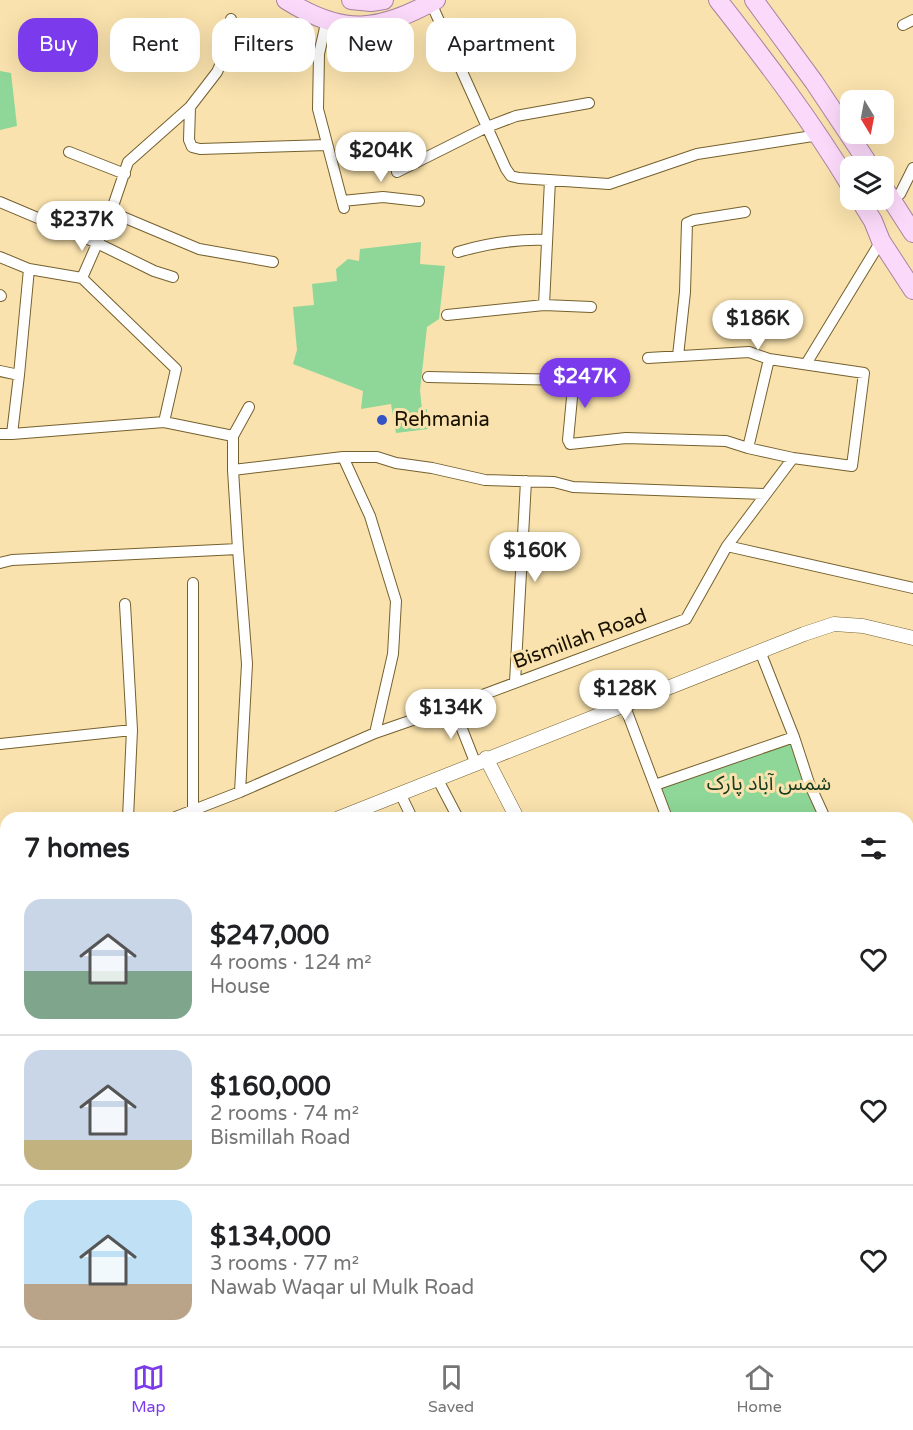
<!DOCTYPE html>
<html lang="en">
<head>
<meta charset="utf-8">
<style>
  :root { --surface:#fff; --page:#f2f2f2; --text:#202124; --muted:#757577; --line:#e0e0e0; --accent:#7c3aed }
  body { margin:0; font-family:"Varela Round","Noto Sans Arabic",sans-serif; background:var(--page); color:var(--text); height:100vh; display:flex; flex-direction:column; font-size:22px; white-space:nowrap }
  * { box-sizing:border-box; margin:0 }
  p { font-size:20px; color:var(--muted) }
  .icon { flex:none; width:33px; height:33px; fill:none; stroke:currentColor; stroke-width:2; stroke-linecap:round; stroke-linejoin:round }
  .map { position:relative; flex:1; overflow:hidden }
  .panel { position:absolute; left:0px; top:812px; width:914px; height:536px; display:flex; flex-direction:column; background:var(--surface); border-radius:18px 18px 0 0; box-shadow:0 6px 24px #0002 }
  .panel>* { flex:none }
  .top-card { position:absolute; left:18px; top:18px; width:600px; height:54px; display:flex; gap:12px }
  .needle { width:39px; rotate:170deg }
  .controls { position:absolute; left:840px; top:90px; display:grid; gap:12px }
  .controls a { display:grid; place-items:center; width:54px; height:54px; border-radius:12px; background:var(--surface); box-shadow:0 6px 24px #0002; font-size:30px }
  .price { position:absolute; translate:-50% -51px; padding:0 14px; border-radius:21px; background:#fff; color:#222; font-size:20px; line-height:39px; filter:drop-shadow(0 2px 3px #0008) }
  .price::after { content:''; position:absolute; left:50%; top:36px; width:18px; height:14px; margin-left:-9px; background:inherit; clip-path:polygon(0 0,100% 0,50% 100%) }
  .price.active { background:var(--accent); color:#fff }
  ul { padding:0; list-style:none }
  li { display:flex; align-items:center; gap:18px; height:150px; padding:0 24px }
  li+li { border-top:2px solid var(--line) }
  li span { display:grid; place-items:center; flex:none; width:168px; height:120px; border-radius:18px; color:#555 }
  li>.icon { margin-inline-start:auto }
  span .icon { width:72px; height:72px; fill:#fffc; stroke-width:1 }
  li b { font-size:26px }
  h2 { display:flex; justify-content:space-between; align-items:center; height:72px; padding:0 24px; font-size:26px }
  .tag { padding:0 21px; border-radius:18px; background:var(--surface); box-shadow:0 6px 24px #0002; font-size:21px; line-height:54px }
  .tag.active { background:var(--accent); color:#fff }
  .tab-bar { display:flex; justify-content:space-around; align-items:center; height:84px; border-top:2px solid var(--line); background:var(--surface); font-size:16px; color:var(--muted) }
  .tab-bar a { display:grid; justify-items:center; gap:3px }
  .tab-bar .active { color:var(--accent) }
  .map>svg:first-child { display:block }
  .green { fill:#8ed798 }
  .lines { fill:none; stroke-linecap:round; stroke-linejoin:round }
  .service-casing { stroke:#75612f; stroke-width:7 }
  .minor-casing { stroke:#75612f; stroke-width:12 }
  .tertiary-casing { stroke:#75612f; stroke-width:15 }
  .secondary-casing { stroke:#75612f; stroke-width:18 }
  .primary-casing { stroke:#aa82a0; stroke-width:20 }
  .service { stroke:#fff; stroke-width:5 }
  .minor { stroke:#fff; stroke-width:10 }
  .tertiary { stroke:#fff; stroke-width:14 }
  .secondary { stroke:#fff; stroke-width:16 }
  .primary { stroke:#fbd9fa; stroke-width:18 }
  .poi-dot { fill:#3453c4; stroke:#f9e2ad; stroke-width:2 }
  .labels { text-anchor:middle; dominant-baseline:central; stroke-width:6; stroke-linejoin:round; paint-order:stroke }
  .poi-label { font-size:20px; fill:#191100; stroke:#f9e2ad; text-anchor:start }
  .street-label { font-size:20px; fill:#191100; stroke:#f9e2ad }
  .park-label { font-size:20px; fill:#17391d; stroke:#f9e2ad }
</style>
</head>
<body>
<div class="map">
<svg width="913" height="1346" viewBox="0 0 913 1346">
  <rect width="100%" height="100%" fill="#f9e2ad"/>
  <path class="green" d="M0,71L11,73L17,126L0,130Z
    M421,242L420,264L445,266L439,319L427,327L420,390L422,410L427,409L428,429L396,433L391,404L361,409L363,391L293,364L297,350L293,307L314,305L312,284L337,281L336,269L348,259L359,261L360,249Z
    M792,742L820,817H670L659,787Z
    M913,1046V1135L908,1138V1049Z
    M913,1195V1266L908,1269V1198Z
    M426,1341H583L575,1346H418Z"/>
  <g class="lines">
    <g class="service-casing">
      <path id="service" d="M908,1181L913,1177
        M908,1277L913,1274
        M675,1346L684,1341
        M789,1346L798,1341"/>
    </g>
    <g class="minor-casing">
      <path id="minor" d="M431,3L506,169L511,176L519,178L609,184L697,154L819,135
        M231,19L227,50L217,72L190,107L128,162L111,212L82,278L176,369L164,422L233,436
        M327,19L319,54L318,109L344,208
        M903,25L913,20
        M190,107L189,140L192,147L200,149L327,145
        M69,152L125,174
        M397,172L487,127L516,116L589,103
        M900,194L913,168
        M342,201L383,197L419,201
        M0,202L97,243L154,271L173,277
        M111,212L199,249L273,262
        M458,252C488,243 515,239 546,240
        M0,257L29,269L82,278
        M0,295L1,296
        M544,305L550,180
        M447,315L544,305L591,307
        M678,356L685,292L687,223L694,220L745,212
        M648,358L749,352L769,359
        M769,359L864,373L852,466L793,458L748,448Z
        M806,364L881,241
        M0,371L19,375L12,434L164,422
        M19,375L29,269
        M428,377L569,380L572,382L573,387L568,440L570,444L626,438L726,441L748,448
        M249,407L233,436V470L343,457H377L396,463L432,468L485,480L554,482L573,487L765,494
        M0,434H12
        M343,457L370,516L396,601L393,654L375,733
        M727,546L913,588
        M238,549L247,664L240,792
        M0,563L12,560L238,549L233,470
        M193,583V810
        M125,604L132,730L128,818
        M760,651L794,737L809,783L825,818
        M515,682L526,481
        M624,704L667,818
        M453,706L475,762
        M0,744L132,730
        M437,778L458,818
        M655,785L794,737
        M400,793L412,818
        M173,818L240,792L375,733L453,706L686,619L727,546L793,458
        M908,855L913,852
        M0,948L6,946
        M0,1184L6,1200
        M0,1271L6,1268
        M62,1341L64,1346
        M785,1341L787,1346
        M79,1346L93,1341"/>
    </g>
    <g class="tertiary-casing">
      <path id="tertiary" d="M486,758L517,818
        M339,818L804,634L834,624L863,626L913,638
        M908,1027L913,1023
        M398,1346L407,1341"/>
    </g>
    <g class="secondary-casing">
      <path id="secondary" d="M0,854L6,871
        M183,1341L186,1346"/>
    </g>
    <g class="primary-casing">
      <path id="primary" d="M286,0C345,37 378,31 436,0
        M351,0L371,2L384,0
        M718,0C765,60 811,120 850,185
        M754,0L814,82L870,166
        M884,188L913,233
        M860,200L873,221L881,241L913,290
        M908,1149L913,1146
        M908,1167L913,1163
        M598,1346L606,1341
        M645,1346L653,1341"/>
    </g>
    <use href="#service" class="service"/>
    <use href="#minor" class="minor"/>
    <use href="#tertiary" class="tertiary"/>
    <use href="#secondary" class="secondary"/>
    <use href="#primary" class="primary"/>
  </g>
  <circle class="poi-dot" cx="382" cy="420" r="6"/>
  <g class="labels">
    <g class="poi-label">
      <text x="394" y="420">Rehmania</text>
    </g>
    <g class="street-label">
      <text transform="translate(580 639) rotate(-20)">Bismillah Road</text>
    </g>
    <g class="park-label">
      <text x="769" y="784">شمس آباد پارک</text>
    </g>
  </g>
</svg>
<div class="controls">
<a><svg class="needle" viewBox="-14 -14 28 28"><path d="M0-13l5 13h-10z" fill="#e53935"/><path d="M0 13l5-13h-10z" fill="#757577"/></svg></a>
<a><svg class="icon" aria-label="layers" viewBox="0 0 24 24"><path d="M12 4l9 5-9 5-9-5zM3 14l9 5 9-5"/></svg></a>
</div>
<b class="price" style="left:381px;top:183px">$204K</b>
<b class="price" style="left:82px;top:252px">$237K</b>
<b class="price" style="left:758px;top:351px">$186K</b>
<b class="price active" style="left:585px;top:409px">$247K</b>
<b class="price" style="left:535px;top:583px">$160K</b>
<b class="price" style="left:625px;top:721px">$128K</b>
<b class="price" style="left:451px;top:740px">$134K</b>
<div class="top-card">
<a class="tag active">Buy</a>
<a class="tag">Rent</a>
<a class="tag">Filters</a>
<a class="tag">New</a>
<a class="tag">Apartment</a>
</div>
<section class="panel">
<h2>7 homes<svg class="icon" aria-label="filters" viewBox="0 0 24 24"><path d="M4 7h16M4 17h16"/><circle cx="9" cy="7" r="2"/><circle cx="15" cy="17" r="2"/></svg></h2>
<ul>
<li><span style="background:linear-gradient(#c9d6e8 60%,#7fa58c 0)"><svg class="icon" aria-label="home" viewBox="0 0 24 24"><path d="M3 11l9-7 9 7M6 9v11h12V9"/></svg></span><div><b>$247,000</b><p>4 rooms · 124 m²</p><p>House</p></div><svg class="icon" aria-label="heart" viewBox="0 0 24 24"><path d="M12 20l-8-8c-3-5 5-10 8-4 3-6 11-1 8 4z"/></svg></li>
<li><span style="background:linear-gradient(#c9d6e8 75%,#c2b280 0)"><svg class="icon" aria-label="home" viewBox="0 0 24 24"><path d="M3 11l9-7 9 7M6 9v11h12V9"/></svg></span><div><b>$160,000</b><p>2 rooms · 74 m²</p><p>Bismillah Road</p></div><svg class="icon" aria-label="heart" viewBox="0 0 24 24"><path d="M12 20l-8-8c-3-5 5-10 8-4 3-6 11-1 8 4z"/></svg></li>
<li><span style="background:linear-gradient(#bfe0f5 70%,#b9a48a 0)"><svg class="icon" aria-label="home" viewBox="0 0 24 24"><path d="M3 11l9-7 9 7M6 9v11h12V9"/></svg></span><div><b>$134,000</b><p>3 rooms · 77 m²</p><p>Nawab Waqar ul Mulk Road</p></div><svg class="icon" aria-label="heart" viewBox="0 0 24 24"><path d="M12 20l-8-8c-3-5 5-10 8-4 3-6 11-1 8 4z"/></svg></li>
</ul>
</section>
</div>
<nav class="tab-bar">
<a class="active"><svg class="icon" aria-label="map" viewBox="0 0 24 24"><path d="M3 6l6-2 6 2 6-2v14l-6 2-6-2-6 2zM9 4v14M15 6v14"/></svg>Map</a>
<a><svg class="icon" aria-label="saved" viewBox="0 0 24 24"><path d="M7 4h10v16l-5-4-5 4z"/></svg>Saved</a>
<a><svg class="icon" aria-label="home" viewBox="0 0 24 24"><path d="M3 11l9-7 9 7M6 9v11h12V9"/></svg>Home</a>
</nav>
</body>
</html>
